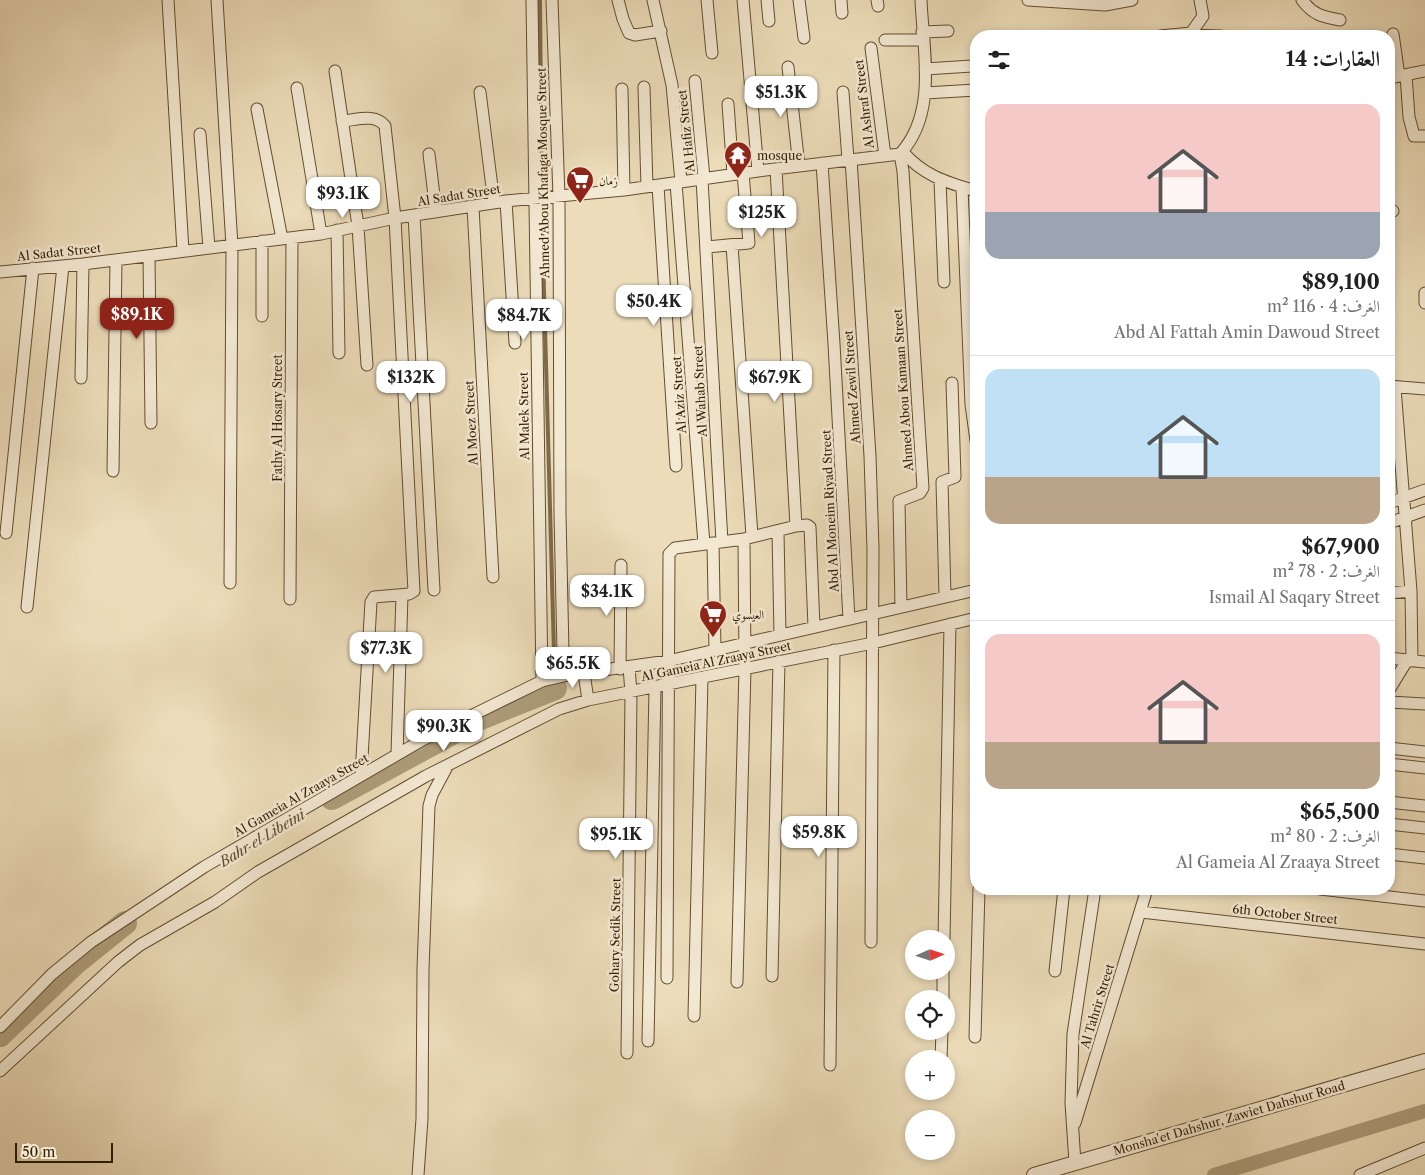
<!DOCTYPE html>
<html lang="ar">
<head>
<meta charset="utf-8">
<style>
  :root { --surface:#fff; --page:#f2f2f2; --text:#202124; --muted:#757577; --line:#e0e0e0; --accent:#8f2418 }
  body { margin:0; font-family:"Libre Caslon Text",Amiri,serif; background:var(--page); color:var(--text); direction:rtl; height:100vh; display:flex; flex-direction:column; font-size:19px; white-space:nowrap }
  * { box-sizing:border-box; margin:0 }
  p { font-size:16px; color:var(--muted) }
  .icon { flex:none; width:28px; height:28px; fill:none; stroke:currentColor; stroke-width:2; stroke-linecap:round; stroke-linejoin:round }
  .map { position:relative; flex:1; overflow:hidden; direction:ltr }
  .side { position:absolute; left:970px; top:30px; width:425px; height:865px; display:flex; flex-direction:column; background:var(--surface); border-radius:20px; box-shadow:0 2px 8px #0003; direction:rtl }
  .side>* { flex:none }
  .needle { width:32px; rotate:87deg }
  .tools { position:absolute; left:905px; top:930px; display:grid; gap:10px }
  .tools a { display:grid; place-items:center; width:50px; height:50px; border-radius:50%; background:var(--surface); box-shadow:0 2px 8px #0003; font-size:25px }
  .scale { position:absolute; left:15px; bottom:12px; width:98px; box-sizing:border-box; padding-left:5px; border:2px solid #341f01; border-top:0; font-size:14px; line-height:18px; white-space:nowrap; color:#341f01; -webkit-text-stroke:4px #f3e8d2; paint-order:stroke }
  .price { position:absolute; translate:-50% -42px; padding:0 11px; border-radius:10px; background:#fff; color:#222; font-size:16px; line-height:32px; filter:drop-shadow(0 1px 2px #0008) }
  .price::after { content:''; position:absolute; left:50%; top:30px; width:15px; height:11px; margin-left:-8px; background:inherit; clip-path:polygon(0 0,100% 0,50% 100%) }
  .price.current { background:var(--accent); color:#fff }
  ul { padding:0; list-style:none }
  li { display:grid; align-content:center; gap:10px; height:265px; padding:0 15px }
  li+li { border-top:1px solid var(--line) }
  li span { display:grid; place-items:center; height:155px; border-radius:15px; color:#555 }
  li>.icon { margin-inline-start:auto }
  span .icon { width:90px; height:90px; fill:#fffc; stroke-width:1 }
  li b { font-size:21px }
  h2 { display:flex; justify-content:space-between; align-items:center; height:60px; padding:0 15px; font-size:21px }
  .map>svg:first-child { display:block }
  .lines { fill:none; stroke-linecap:round; stroke-linejoin:round }
  .stream { stroke:#7d6a4a; stroke-width:4 }
  .canal { stroke:#ad9c7a; stroke-width:14 }
  .river { stroke:#ad9c7a; stroke-width:24 }
  .minor-casing { stroke:#624e2f; stroke-width:13 }
  .tertiary-casing { stroke:#624e2f; stroke-width:16 }
  .minor { stroke:#f3e8d2; stroke-width:11 }
  .tertiary { stroke:#f3e8d2; stroke-width:14 }
  .labels { text-anchor:middle; dominant-baseline:central; stroke-width:5; stroke-linejoin:round; paint-order:stroke }
  .street-label { font-size:12px; fill:#341f01; stroke:#f3e8d2 }
  .poi-label { font-size:12px; fill:#341f01; stroke:#f3e8d2; text-anchor:start }
  .water-label { font-size:14px; font-style:italic; fill:#5e4b2b; stroke:#f3e8d2 }
</style>
</head>
<body>
<div class="map">
<svg width="1425" height="1175" viewBox="0 0 1425 1175">
  <rect width="100%" height="100%" fill="#ecdcb9"/>
  <filter id="stains"><feTurbulence type="fractalNoise" baseFrequency=".004" numOctaves="4"/><feColorMatrix values="0 0 0 0 .2 0 0 0 0 .09 0 0 0 0 .02 0 0 0 .5 -.17"/></filter>
  <radialGradient id="worn" r=".72"><stop offset=".6" stop-color="#630" stop-opacity="0"/><stop offset="1" stop-color="#630" stop-opacity=".3"/></radialGradient>
  <g class="lines">
    <path class="stream" d="M540,0L542,219L555,688"/>
    <path class="canal" d="M1214,1175L1425,1111"/>
    <path class="river" d="M332,798L478,719L555,688
      M0,1035L74,964L125,923"/>
    <g class="minor-casing">
      <path id="minor" d="M168,0L183,251
        M217,0L232,246L230,583
        M532,0L542,681
        M552,0L559,197L560,514L563,652L568,675
        M618,0L623,19L629,33L635,35L661,31
        M653,0L672,85L681,182
        M707,0L712,53
        M743,0L758,171
        M767,0L769,21
        M799,0L804,38
        M841,0L842,13
        M877,0L878,6
        M1028,0L1105,5L1132,0
        M1302,0C1313,15 1323,17 1340,20
        M922,32L948,31
        M1393,34L1399,76
        M1189,35L1221,36
        M1160,36L1191,33
        M1189,36L1203,16L1200,0
        M885,40H923
        M871,48L885,156
        M788,67L799,166
        M925,69L972,66
        M335,71L358,226L367,365
        M1406,75L1409,117L1414,136H1425
        M1389,78L1425,71
        M695,81L704,178
        M644,87L647,187
        M297,88L321,234
        M622,89L624,190
        M480,92L494,203
        M843,92L848,160
        M925,93L976,90
        M728,104L733,174
        M257,109L282,239
        M342,121C357,120 375,113 385,126L395,218L414,591L409,594L374,597L371,602L361,775
        M200,134L209,248
        M903,152C924,176 946,182 976,191
        M429,154L436,212
        M900,154L903,171L923,488L920,493L899,501L901,607
        M851,159L870,456L873,549L871,942
        M822,163L834,344L849,619
        M776,169L796,526L807,525L810,527L814,627
        M702,179L722,542
        M940,180L944,282
        M676,183L704,544
        M658,186L676,466
        M962,187L971,404L976,441
        M506,201L515,343
        M473,207L493,577
        M1389,209L1393,211
        M414,215L434,590
        M337,230L339,353
        M732,245L752,536
        M707,247L749,243L743,173
        M149,256L151,423
        M0,272L83,264L321,234L395,218L506,201L624,190L758,171L900,154C938,113 923,50 921,0
        M1425,293V303
        M262,316V241
        M81,378L83,264
        M1389,386L1425,389
        M1395,388L1411,591L1412,661
        M113,471L116,260
        M1389,503L1425,490
        M1389,523L1425,510
        M778,532L780,635
        M6,533L33,268
        M713,543L715,650
        M1389,593L1411,591
        M945,596L942,482L955,477L952,383
        M290,599L292,238
        M27,607L63,266
        M1389,658L1425,662
        M620,669L621,565
        M584,673L588,700
        M1389,690L1408,659
        M1389,702L1425,704
        M1389,748L1425,752
        M397,754L402,595
        M1389,764L1425,768
        M1389,802L1425,806
        M1389,824L1425,828
        M1389,854L1425,858
        M1320,889L1425,901
        M1141,912L1425,944
        M944,939L950,624
        M1055,971L1064,889
        M772,976L779,661
        M667,978L669,554L675,548L744,539L796,526
        M737,982L745,669L744,539
        M943,999V971
        M694,1016L702,678
        M0,1027L52,974L91,942L204,867L424,739L542,681L568,675L668,661L976,590
        M975,1037L979,889
        M648,1041L655,688
        M627,1053L631,693L629,667
        M941,1059L942,1031
        M830,1065L834,650
        M0,1071L118,962L140,945L215,902L258,872L426,776L559,709L588,700L873,643L976,618
        M1075,1123L1147,889
        M1075,1163L1071,1103L1073,1034L1095,889
        M418,1175L422,1119L423,969L429,806L432,795L448,765
        M1360,1175L1425,1148"/>
    </g>
    <g class="tertiary-casing">
      <path id="tertiary" d="M1034,1175L1425,1061"/>
    </g>
    <use href="#minor" class="minor"/>
    <use href="#tertiary" class="tertiary"/>
  </g>
  <defs>
    <g id="temple-pin" transform="scale(1.4375)"><path d="M0 17L-7.5 6A9.5 9.5 0 1 1 7.5 6Z" fill="#8f2418" stroke="#f3e8d2"/><path d="M0-6L5-2H3V0L6.5 2.5H4V6H1.5V3h-3V6H-4V2.5H-6.5L-3 0V-2H-5Z" fill="#fff"/></g>
    <g id="supermarket-pin" transform="scale(1.4375)"><path d="M0 17L-7.5 6A9.5 9.5 0 1 1 7.5 6Z" fill="#8f2418" stroke="#f3e8d2"/><path d="M-6-5.5h2.5l.6 2H6L4.5 2H-2.5L-4.4-4H-6ZM-1.5 3.2a1.3 1.3 0 1 0 .1 0ZM3 3.2a1.3 1.3 0 1 0 .1 0Z" fill="#fff"/></g>
  </defs>
  <g fill-rule="evenodd">
    <use href="#temple-pin" x="738" y="155"/>
    <use href="#supermarket-pin" x="580" y="180"/>
    <use href="#supermarket-pin" x="713" y="614"/>
  </g>
  <g class="labels">
    <g class="street-label">
      <text transform="translate(864 104) rotate(-97)">Al Ashraf Street</text>
      <text transform="translate(686 131) rotate(-96)">Al Hafiz Street</text>
      <text transform="translate(543 173) rotate(-91)">Ahmed Abou Khafaga Mosque Street</text>
      <text transform="translate(459 195) rotate(-9)">Al Sadat Street</text>
      <text transform="translate(59 252) rotate(-6)">Al Sadat Street</text>
      <text transform="translate(852 387) rotate(-94)">Ahmed Zewil Street</text>
      <text transform="translate(903 390) rotate(-94)">Ahmed Abou Kamaan Street</text>
      <text transform="translate(700 391) rotate(-93)">Al Wahab Street</text>
      <text transform="translate(679 395) rotate(-94)">Al Aziz Street</text>
      <text transform="translate(524 416) rotate(-91)">Al Malek Street</text>
      <text transform="translate(277 418) rotate(-90)">Fathy Al Hosary Street</text>
      <text transform="translate(471 423) rotate(-93)">Al Moez Street</text>
      <text transform="translate(830 511) rotate(-93)">Abd Al Moneim Riyad Street</text>
      <text transform="translate(716 661) rotate(-12)">Al Gameia Al Zraaya Street</text>
      <text transform="translate(301 795) rotate(-30)">Al Gameia Al Zraaya Street</text>
      <text transform="translate(1285 914) rotate(6)">6th October Street</text>
      <text transform="translate(615 935) rotate(-89)">Gohary Sedik Street</text>
      <text transform="translate(1097 1006) rotate(-73)">Al Tahrir Street</text>
      <text transform="translate(1229 1118) rotate(-16)">Monsha'et Dahshur, Zawiet Dahshur Road</text>
    </g>
    <g class="poi-label">
      <text x="757" y="155">mosque</text>
      <text x="599" y="180">زمان</text>
      <text x="732" y="614">العيسوي</text>
    </g>
    <g class="water-label">
      <text transform="translate(262 838) rotate(-31)">Bahr el Libeini</text>
    </g>
  </g>
  <rect width="100%" height="100%" filter="url(#stains)"/>
  <rect width="100%" height="100%" fill="url(#worn)"/>
</svg>
<div class="tools">
<a><svg class="needle" viewBox="-14 -14 28 28"><path d="M0-13l5 13h-10z" fill="#e53935"/><path d="M0 13l5-13h-10z" fill="#757577"/></svg></a>
<a><svg class="icon" aria-label="locate" viewBox="0 0 24 24"><circle cx="12" cy="12" r="6"/><path d="M12 2v4M12 18v4M2 12h4M18 12h4"/></svg></a>
<a>+</a>
<a>−</a>
</div>
<div class="scale">50 m</div>
<b class="price" style="left:781px;top:118px">$51.3K</b>
<b class="price" style="left:343px;top:219px">$93.1K</b>
<b class="price" style="left:762px;top:238px">$125K</b>
<b class="price" style="left:654px;top:327px">$50.4K</b>
<b class="price current" style="left:137px;top:340px">$89.1K</b>
<b class="price" style="left:524px;top:341px">$84.7K</b>
<b class="price" style="left:411px;top:403px">$132K</b>
<b class="price" style="left:775px;top:403px">$67.9K</b>
<b class="price" style="left:607px;top:617px">$34.1K</b>
<b class="price" style="left:386px;top:674px">$77.3K</b>
<b class="price" style="left:573px;top:689px">$65.5K</b>
<b class="price" style="left:444px;top:752px">$90.3K</b>
<b class="price" style="left:819px;top:858px">$59.8K</b>
<b class="price" style="left:616px;top:860px">$95.1K</b>
<section class="side">
<h2>العقارات: 14<svg class="icon" aria-label="filters" viewBox="0 0 24 24"><path d="M4 7h16M4 17h16"/><circle cx="9" cy="7" r="2"/><circle cx="15" cy="17" r="2"/></svg></h2>
<ul>
<li><span style="background:linear-gradient(#f6c9c9 70%,#9aa5b1 0)"><svg class="icon" aria-label="home" viewBox="0 0 24 24"><path d="M3 11l9-7 9 7M6 9v11h12V9"/></svg></span><div><b>$89,100</b><p>الغرف: 4 · 116 m²</p><p>Abd Al Fattah Amin Dawoud Street</p></div></li>
<li><span style="background:linear-gradient(#bfe0f5 70%,#b9a48a 0)"><svg class="icon" aria-label="home" viewBox="0 0 24 24"><path d="M3 11l9-7 9 7M6 9v11h12V9"/></svg></span><div><b>$67,900</b><p>الغرف: 2 · 78 m²</p><p>Ismail Al Saqary Street</p></div></li>
<li><span style="background:linear-gradient(#f6c9c9 70%,#b9a48a 0)"><svg class="icon" aria-label="home" viewBox="0 0 24 24"><path d="M3 11l9-7 9 7M6 9v11h12V9"/></svg></span><div><b>$65,500</b><p>الغرف: 2 · 80 m²</p><p>Al Gameia Al Zraaya Street</p></div></li>
</ul>
</section>
</div>
</body>
</html>
